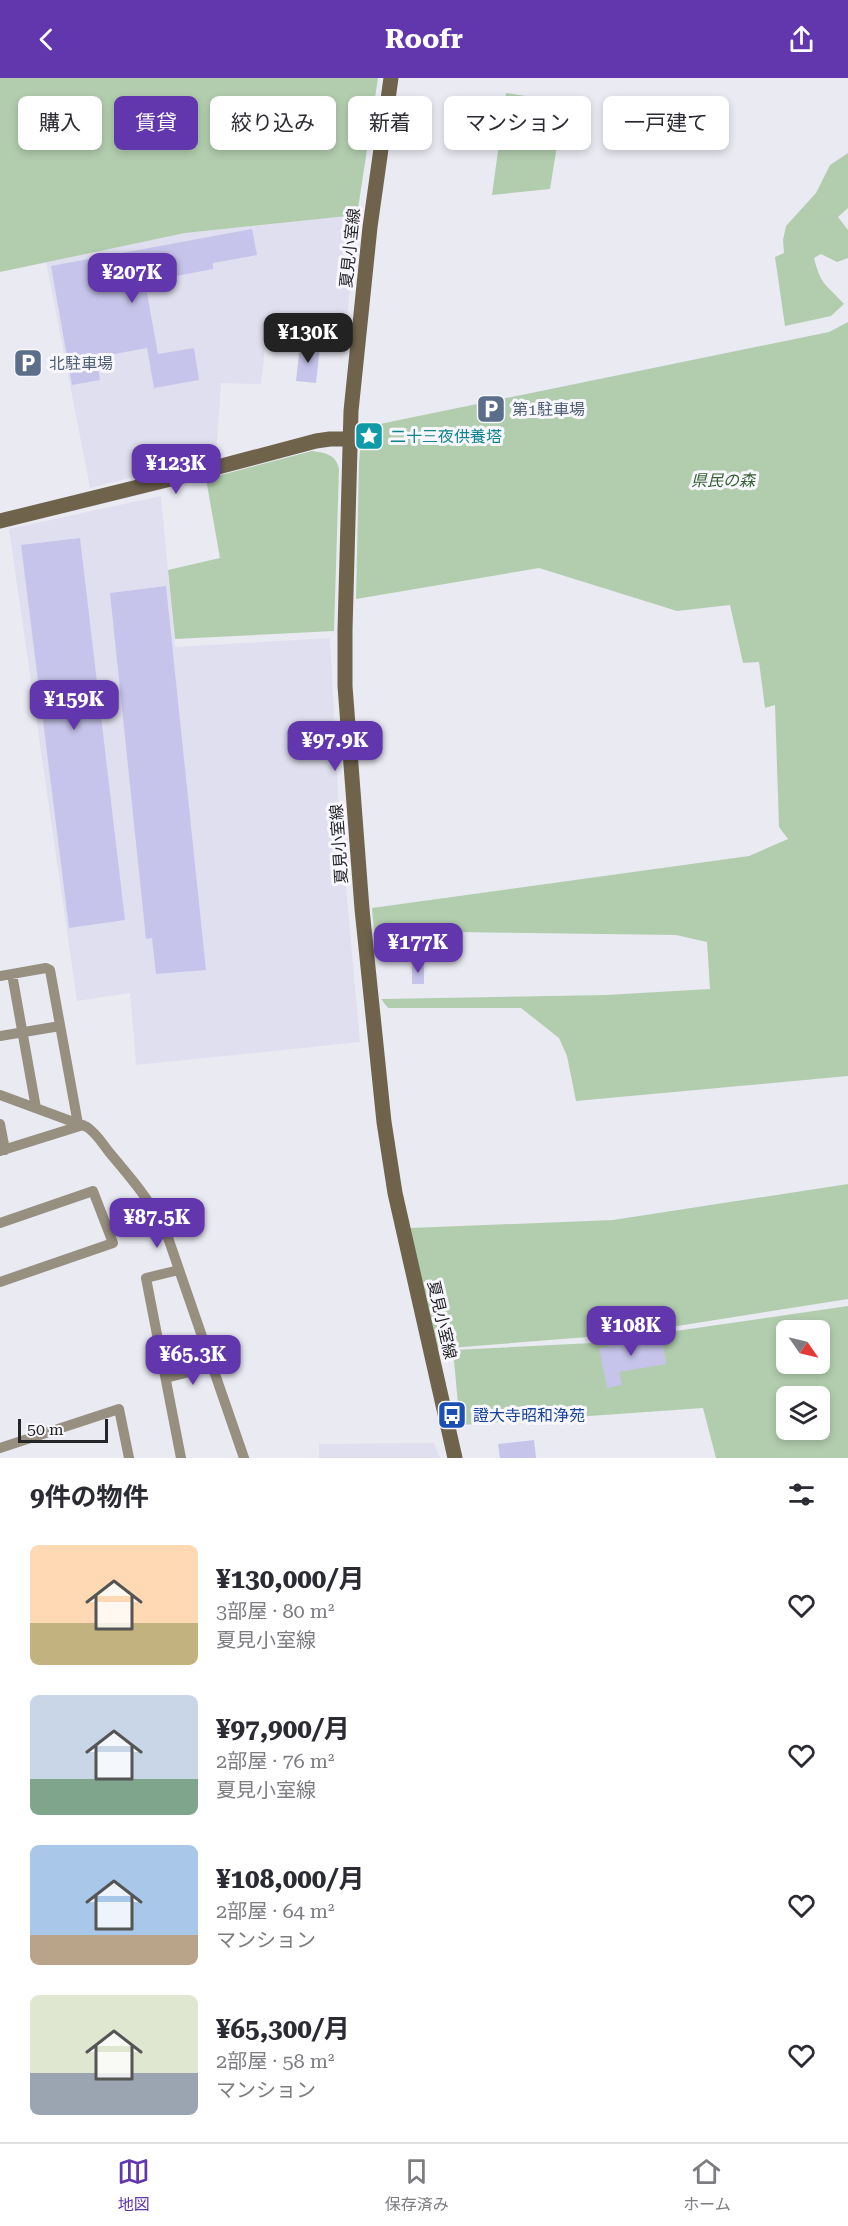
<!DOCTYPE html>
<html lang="ja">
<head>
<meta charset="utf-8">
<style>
  :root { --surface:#fff; --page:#f7f7f7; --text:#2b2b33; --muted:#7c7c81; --line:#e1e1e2; --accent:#6236ad }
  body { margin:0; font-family:"Roboto Serif","Noto Sans JP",serif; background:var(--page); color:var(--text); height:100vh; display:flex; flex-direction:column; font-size:22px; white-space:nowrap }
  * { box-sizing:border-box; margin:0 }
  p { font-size:20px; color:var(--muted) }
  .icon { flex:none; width:33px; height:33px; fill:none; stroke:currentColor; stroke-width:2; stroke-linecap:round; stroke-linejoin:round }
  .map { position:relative; height:1380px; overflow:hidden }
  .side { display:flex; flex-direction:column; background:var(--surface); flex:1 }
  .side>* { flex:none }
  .top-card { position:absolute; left:18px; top:18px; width:813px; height:54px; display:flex; gap:12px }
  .needle { width:39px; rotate:124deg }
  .fabs { position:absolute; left:776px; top:1242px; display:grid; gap:12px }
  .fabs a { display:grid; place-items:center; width:54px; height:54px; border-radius:9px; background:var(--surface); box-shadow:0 3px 9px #0003; font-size:30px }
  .scale { position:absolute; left:18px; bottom:15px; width:90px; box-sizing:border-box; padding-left:6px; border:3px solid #252528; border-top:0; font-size:16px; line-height:21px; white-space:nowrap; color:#252528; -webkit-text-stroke:4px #f8f7fe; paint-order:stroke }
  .price { position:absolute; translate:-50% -51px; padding:0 14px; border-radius:12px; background:var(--accent); color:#fff; font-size:20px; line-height:39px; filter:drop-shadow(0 2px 3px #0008) }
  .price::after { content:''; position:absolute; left:50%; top:36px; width:18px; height:14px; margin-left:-9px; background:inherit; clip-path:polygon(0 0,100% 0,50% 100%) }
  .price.active { background:#222; color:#fff }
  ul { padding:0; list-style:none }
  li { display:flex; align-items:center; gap:18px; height:150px; padding:0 30px }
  li span { display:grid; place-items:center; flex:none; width:168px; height:120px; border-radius:9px; color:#555 }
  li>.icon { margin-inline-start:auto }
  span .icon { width:72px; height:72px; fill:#fffc; stroke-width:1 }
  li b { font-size:26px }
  h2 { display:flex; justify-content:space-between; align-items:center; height:72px; padding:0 30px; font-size:26px }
  .pill { padding:0 21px; border-radius:9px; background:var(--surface); box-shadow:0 3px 9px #0003; font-size:21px; line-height:54px }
  .pill.active { background:var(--accent); color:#fff }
  header { display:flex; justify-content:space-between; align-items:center; height:78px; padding:0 30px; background:var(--accent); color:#fff; font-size:27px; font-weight:700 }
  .menu { display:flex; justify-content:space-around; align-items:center; height:84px; border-top:2px solid var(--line); background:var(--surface); font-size:16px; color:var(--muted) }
  .menu a { display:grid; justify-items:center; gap:3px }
  .menu .active { color:var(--accent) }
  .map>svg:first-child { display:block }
  .built { fill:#e0dfef }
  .green { fill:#b2cdae; fill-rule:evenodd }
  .building { fill:#c7c4eb }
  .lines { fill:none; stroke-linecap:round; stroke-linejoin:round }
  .street { stroke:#978f7f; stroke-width:10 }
  .secondary { stroke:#6f634c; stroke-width:15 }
  .labels { text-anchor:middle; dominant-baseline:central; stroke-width:6; stroke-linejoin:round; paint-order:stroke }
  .street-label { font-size:16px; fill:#252528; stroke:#f8f7fe }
  .service-label { font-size:16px; fill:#4e5e75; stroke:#f8f7fe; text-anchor:start }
  .culture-label { font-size:16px; fill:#0d838f; stroke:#f8f7fe; text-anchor:start }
  .park-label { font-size:16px; font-style:italic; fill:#396234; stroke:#f8f7fe }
  .transit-label { font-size:16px; fill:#164399; stroke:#f8f7fe; text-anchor:start }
</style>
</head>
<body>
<header><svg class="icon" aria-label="back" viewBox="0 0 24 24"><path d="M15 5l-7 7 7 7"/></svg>Roofr<svg class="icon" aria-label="share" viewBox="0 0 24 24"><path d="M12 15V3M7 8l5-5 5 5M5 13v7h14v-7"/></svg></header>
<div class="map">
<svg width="848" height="1380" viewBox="0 0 848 1380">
  <rect width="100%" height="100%" fill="#eaeaf3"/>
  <path class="built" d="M357,137L344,271L266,262L261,306L221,305L216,378L90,410L46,183L185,155Z
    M161,418L175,569L330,560L339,731L360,964L136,987L130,915L77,923L9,451Z
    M434,1365L440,1380H319V1366Z"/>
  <path class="green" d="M0,0H378L357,137L185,155L0,194Z
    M506,15L564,24L550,111L492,117Z
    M848,75V130L838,139L848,152V180L837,184L821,176L814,180C821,208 826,206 844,226L831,238L785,248L775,179L784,175L783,162L786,148L816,115L830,87Z
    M848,244V998L576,1023L567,978L559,960L521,930H388L381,921L606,917L710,911L707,864L676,857L374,853L372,830L749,778L788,761L779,749L775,627L765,630L759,584L743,585L730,527L677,533L539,490L356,521L359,385L362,352L365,349L829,254Z
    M312,373C325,375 336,376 339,391L334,553L175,561L168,492L220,480L206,401Z
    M848,1106V1221L671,1249L588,1259L437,1271L410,1150L613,1142Z
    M848,1228V1380H716L703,1330L460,1347L453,1272L592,1265ZM786,1252H819V1286H786ZM786,1318H819V1352H786Z"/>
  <path class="building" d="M252,151L257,177L213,185V191L145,204L158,276L194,270L199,302L154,310L147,270L104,278L106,287L98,289L100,302L72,307L51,188Z
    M300,267L320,269L316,305L296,303Z
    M80,460L125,842L69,850L21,467Z
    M166,508L206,892L156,896L152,860L146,861L110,515Z
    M412,886H424V906H412Z
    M661,1256L666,1286L619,1294L622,1307L607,1310L599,1270L620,1266V1263Z
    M534,1362L536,1380H500L498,1366Z"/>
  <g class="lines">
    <path class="street" d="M12,896L36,1030
      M0,898L46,890L50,892L78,1046
      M0,958L60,948
      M0,1017L87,1049C97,1056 102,1065 109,1074C130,1099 150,1122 165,1151L244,1380
      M0,1046L5,1072
      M0,1073L83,1047
      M0,1145L93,1113L113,1165L0,1204
      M179,1192L146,1200L181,1380
      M166,1300L212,1288
      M0,1370L119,1331L129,1380"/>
    <path class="secondary" d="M391,0L370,149L351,333L345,552V608L362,831L384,1044L395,1115L455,1380
      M0,443L195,395L316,363L330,361H349"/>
  </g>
  <defs>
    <g id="parking-square" transform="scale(1.5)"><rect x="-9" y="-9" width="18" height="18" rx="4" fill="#5c6f8a" stroke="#f8f7fe"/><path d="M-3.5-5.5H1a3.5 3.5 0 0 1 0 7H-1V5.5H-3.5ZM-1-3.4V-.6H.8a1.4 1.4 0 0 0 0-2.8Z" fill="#fff"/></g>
    <g id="sight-square" transform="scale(1.5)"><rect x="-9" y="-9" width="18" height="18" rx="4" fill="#0f9aa8" stroke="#f8f7fe"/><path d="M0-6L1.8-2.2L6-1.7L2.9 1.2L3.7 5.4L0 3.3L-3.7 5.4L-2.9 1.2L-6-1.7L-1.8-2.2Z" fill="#fff"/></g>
    <g id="bus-square" transform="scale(1.5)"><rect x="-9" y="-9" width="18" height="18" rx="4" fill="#1a4fb4" stroke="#f8f7fe"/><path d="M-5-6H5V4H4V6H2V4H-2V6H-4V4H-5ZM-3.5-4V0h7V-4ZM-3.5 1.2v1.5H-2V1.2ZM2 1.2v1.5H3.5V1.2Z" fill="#fff"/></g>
  </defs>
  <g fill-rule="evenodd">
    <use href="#parking-square" x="28" y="285"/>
    <use href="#parking-square" x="491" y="331"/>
    <use href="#sight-square" x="369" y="358"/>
    <use href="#bus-square" x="452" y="1337"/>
  </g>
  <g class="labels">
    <g class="street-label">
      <text transform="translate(350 170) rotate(-84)">夏見小室線</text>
      <text transform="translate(339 766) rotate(-94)">夏見小室線</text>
      <text transform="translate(442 1242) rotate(77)">夏見小室線</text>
    </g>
    <g class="service-label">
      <text x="49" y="285">北駐車場</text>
      <text x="512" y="331">第1駐車場</text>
    </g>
    <g class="culture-label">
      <text x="390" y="358">二十三夜供養塔</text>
    </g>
    <g class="park-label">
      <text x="723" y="402">県民の森</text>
    </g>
    <g class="transit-label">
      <text x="473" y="1337">證大寺昭和浄苑</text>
    </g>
  </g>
</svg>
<div class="fabs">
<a><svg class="needle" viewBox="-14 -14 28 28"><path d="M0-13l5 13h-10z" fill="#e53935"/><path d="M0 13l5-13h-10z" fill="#7c7c81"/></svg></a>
<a><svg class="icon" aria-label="layers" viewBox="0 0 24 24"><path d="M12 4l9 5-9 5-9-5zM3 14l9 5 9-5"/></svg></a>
</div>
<div class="scale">50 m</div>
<b class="price" style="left:132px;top:226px">¥207K</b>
<b class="price active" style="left:308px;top:286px">¥130K</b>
<b class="price" style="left:176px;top:417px">¥123K</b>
<b class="price" style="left:74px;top:653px">¥159K</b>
<b class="price" style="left:335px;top:694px">¥97.9K</b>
<b class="price" style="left:418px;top:896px">¥177K</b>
<b class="price" style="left:157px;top:1171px">¥87.5K</b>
<b class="price" style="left:631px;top:1279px">¥108K</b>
<b class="price" style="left:193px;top:1308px">¥65.3K</b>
<div class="top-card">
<a class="pill">購入</a>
<a class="pill active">賃貸</a>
<a class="pill">絞り込み</a>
<a class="pill">新着</a>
<a class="pill">マンション</a>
<a class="pill">一戸建て</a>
</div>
</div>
<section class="side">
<h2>9件の物件<svg class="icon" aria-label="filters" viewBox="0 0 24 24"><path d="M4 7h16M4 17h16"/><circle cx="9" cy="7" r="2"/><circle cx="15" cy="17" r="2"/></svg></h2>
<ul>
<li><span style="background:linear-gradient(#ffd9b3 65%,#c2b280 0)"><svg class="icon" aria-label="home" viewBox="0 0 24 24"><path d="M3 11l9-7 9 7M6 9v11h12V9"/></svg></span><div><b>¥130,000/月</b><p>3部屋 · 80 m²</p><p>夏見小室線</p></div><svg class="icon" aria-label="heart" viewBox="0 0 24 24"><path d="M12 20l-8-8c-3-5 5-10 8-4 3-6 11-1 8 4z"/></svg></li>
<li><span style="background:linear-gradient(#c9d6e8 70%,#7fa58c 0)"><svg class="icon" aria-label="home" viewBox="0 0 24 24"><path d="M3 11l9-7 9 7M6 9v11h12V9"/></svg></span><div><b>¥97,900/月</b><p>2部屋 · 76 m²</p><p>夏見小室線</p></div><svg class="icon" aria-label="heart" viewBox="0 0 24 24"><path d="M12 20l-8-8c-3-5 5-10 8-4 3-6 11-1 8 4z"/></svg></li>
<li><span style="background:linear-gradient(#a9c7e8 75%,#b9a48a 0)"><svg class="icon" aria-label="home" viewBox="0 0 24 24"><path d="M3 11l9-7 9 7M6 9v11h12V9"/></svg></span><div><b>¥108,000/月</b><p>2部屋 · 64 m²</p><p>マンション</p></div><svg class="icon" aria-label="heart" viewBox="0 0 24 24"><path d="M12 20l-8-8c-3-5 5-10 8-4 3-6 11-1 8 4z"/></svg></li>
<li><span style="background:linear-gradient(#dfe7d0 65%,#9aa5b1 0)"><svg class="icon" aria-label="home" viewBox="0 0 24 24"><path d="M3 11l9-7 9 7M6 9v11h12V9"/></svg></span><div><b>¥65,300/月</b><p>2部屋 · 58 m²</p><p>マンション</p></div><svg class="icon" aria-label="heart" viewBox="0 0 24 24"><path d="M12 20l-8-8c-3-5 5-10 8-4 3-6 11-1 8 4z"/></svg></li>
</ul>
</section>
<nav class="menu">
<a class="active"><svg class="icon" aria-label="map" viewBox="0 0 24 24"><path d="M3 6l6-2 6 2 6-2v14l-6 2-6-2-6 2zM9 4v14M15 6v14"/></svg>地図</a>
<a><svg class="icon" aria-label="saved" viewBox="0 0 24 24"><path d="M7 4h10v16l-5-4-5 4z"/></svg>保存済み</a>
<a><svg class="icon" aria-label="home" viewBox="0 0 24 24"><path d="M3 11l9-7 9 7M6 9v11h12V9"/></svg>ホーム</a>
</nav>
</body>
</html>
